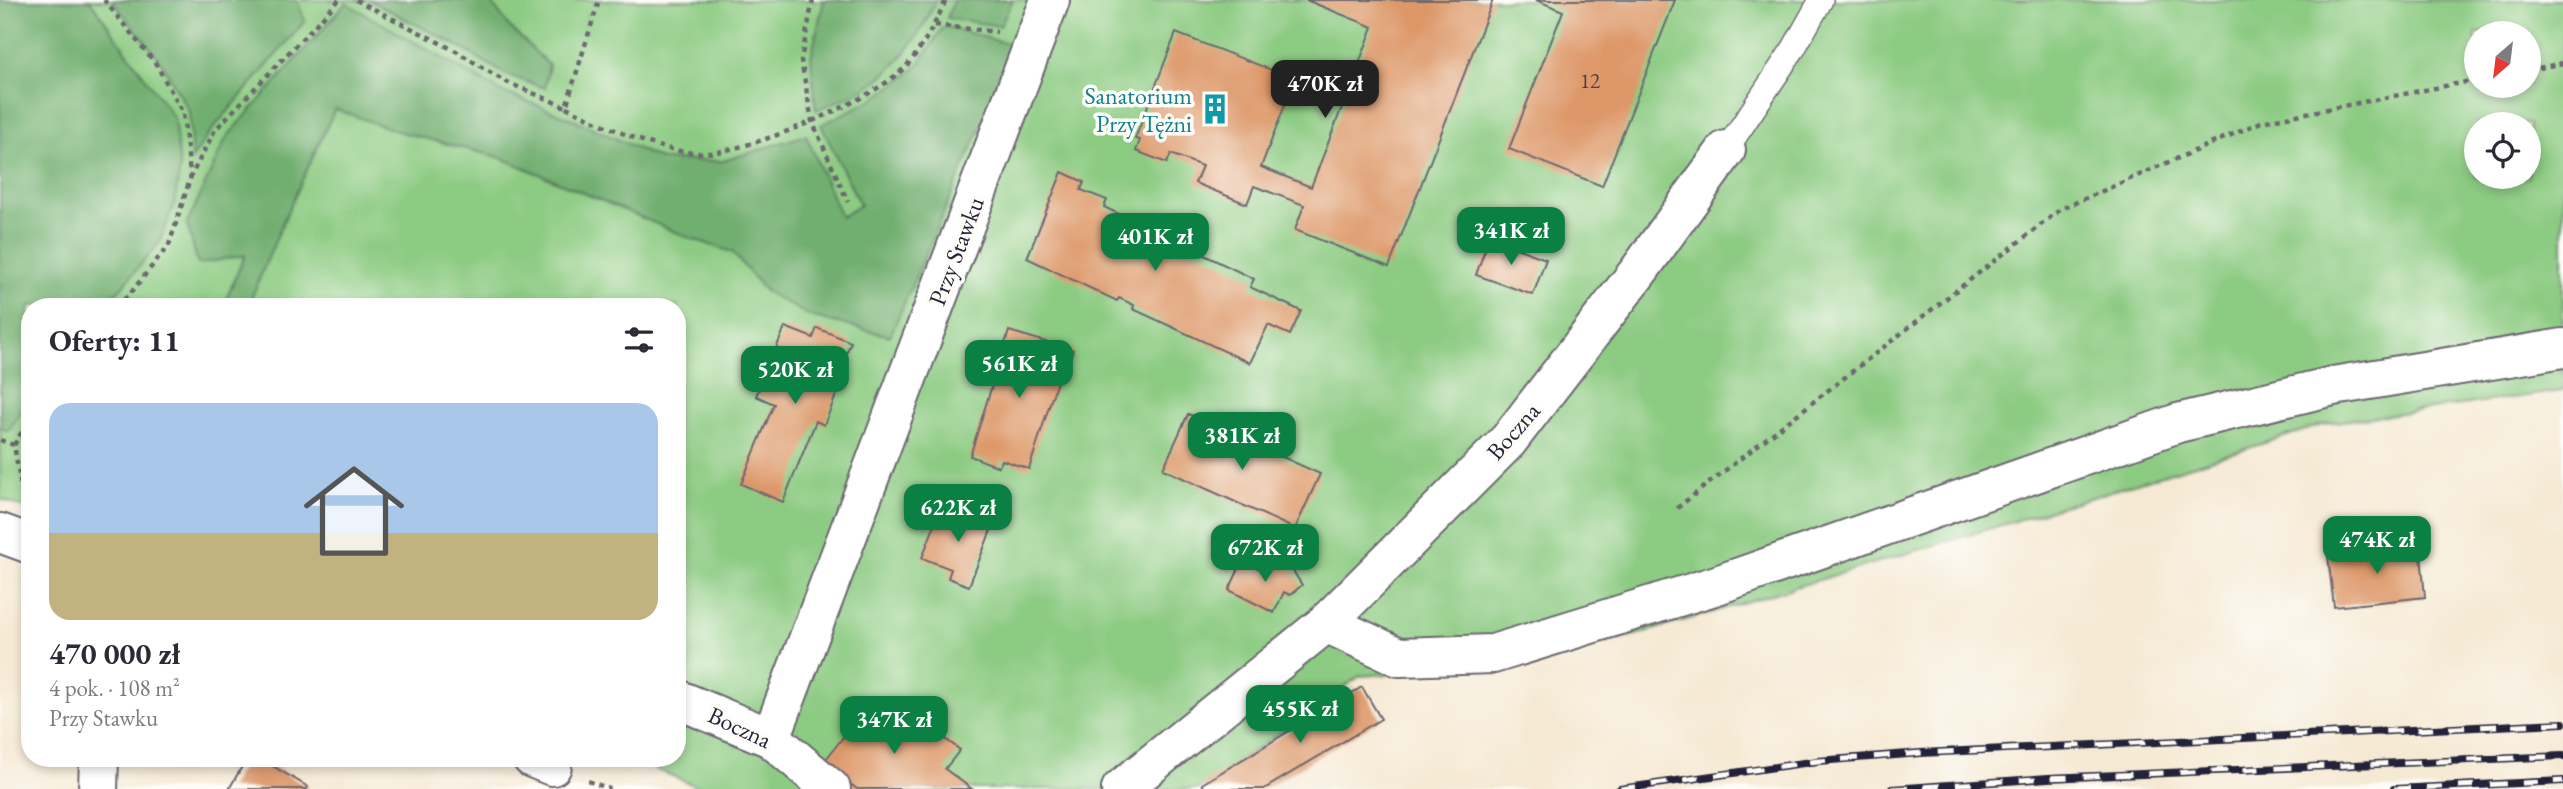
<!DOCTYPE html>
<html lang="pl">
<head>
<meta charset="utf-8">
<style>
  :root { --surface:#fff; --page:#f7f7f7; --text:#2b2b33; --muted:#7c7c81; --accent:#0b8043 }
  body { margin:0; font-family:"EB Garamond",serif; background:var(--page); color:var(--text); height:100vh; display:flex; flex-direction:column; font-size:26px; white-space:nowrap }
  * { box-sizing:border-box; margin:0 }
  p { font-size:23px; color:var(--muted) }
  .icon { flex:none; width:38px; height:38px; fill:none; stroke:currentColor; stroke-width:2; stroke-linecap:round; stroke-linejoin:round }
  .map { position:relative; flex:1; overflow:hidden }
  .panel { position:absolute; left:21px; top:298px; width:665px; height:469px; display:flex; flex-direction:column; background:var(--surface); border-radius:28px; box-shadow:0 4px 10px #0003 }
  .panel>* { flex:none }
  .needle { width:46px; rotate:208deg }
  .buttons { position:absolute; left:2464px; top:21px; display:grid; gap:14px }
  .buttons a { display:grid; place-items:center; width:77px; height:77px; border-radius:50%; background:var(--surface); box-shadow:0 4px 10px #0003; font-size:35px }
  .price { position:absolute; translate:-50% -60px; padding:0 16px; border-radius:14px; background:var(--accent); color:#fff; font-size:23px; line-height:46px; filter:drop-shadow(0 2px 4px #0008) }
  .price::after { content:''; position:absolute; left:50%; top:42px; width:21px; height:16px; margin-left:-10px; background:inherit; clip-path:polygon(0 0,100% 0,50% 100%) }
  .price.on { background:#222; color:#fff }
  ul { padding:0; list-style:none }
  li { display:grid; align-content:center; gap:14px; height:371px; padding:0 28px }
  li span { display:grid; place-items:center; height:217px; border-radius:21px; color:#555 }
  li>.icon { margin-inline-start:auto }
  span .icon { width:126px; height:126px; fill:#fffc; stroke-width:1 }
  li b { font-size:30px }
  h2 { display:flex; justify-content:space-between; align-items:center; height:84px; padding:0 28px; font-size:30px }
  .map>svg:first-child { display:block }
  .green { fill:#8ccb82; stroke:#57765e; stroke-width:2; fill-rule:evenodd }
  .forest { fill:#71af70; stroke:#4a6856; stroke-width:2 }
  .building { fill:#dd9767 }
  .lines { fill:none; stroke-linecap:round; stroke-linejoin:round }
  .service-casing { stroke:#6c6870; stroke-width:26 }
  .minor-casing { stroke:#6c6870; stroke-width:42 }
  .tertiary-casing { stroke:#6c6870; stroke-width:42 }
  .path { stroke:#6c6870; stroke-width:4.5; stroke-dasharray:5 5; stroke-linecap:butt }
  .service { stroke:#fff; stroke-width:23 }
  .minor { stroke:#fff; stroke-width:38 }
  .tertiary { stroke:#fff; stroke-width:38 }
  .rail-casing { stroke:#22223b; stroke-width:8 }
  .rail { stroke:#fdfcf7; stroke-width:5; stroke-dasharray:16; stroke-linecap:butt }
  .labels { text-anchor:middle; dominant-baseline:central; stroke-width:7; stroke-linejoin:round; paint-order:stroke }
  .number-label { font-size:21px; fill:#513f46 }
  .culture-label { font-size:24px; fill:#0d838f; stroke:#fdfcf7; text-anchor:end }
  .street-label { font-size:24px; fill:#22223b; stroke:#fdfcf7 }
</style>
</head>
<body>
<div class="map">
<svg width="2563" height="789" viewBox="0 0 2563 789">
  <rect width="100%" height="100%" fill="#fdfcf7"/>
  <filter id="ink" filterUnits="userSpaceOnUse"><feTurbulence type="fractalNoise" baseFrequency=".0143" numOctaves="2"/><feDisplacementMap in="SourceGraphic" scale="14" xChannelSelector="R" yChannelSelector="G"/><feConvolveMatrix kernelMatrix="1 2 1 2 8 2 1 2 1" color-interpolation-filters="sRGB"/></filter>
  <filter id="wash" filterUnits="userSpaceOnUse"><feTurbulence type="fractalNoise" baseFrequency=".00686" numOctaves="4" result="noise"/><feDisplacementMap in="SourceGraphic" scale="28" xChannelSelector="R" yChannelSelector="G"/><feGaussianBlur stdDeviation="1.57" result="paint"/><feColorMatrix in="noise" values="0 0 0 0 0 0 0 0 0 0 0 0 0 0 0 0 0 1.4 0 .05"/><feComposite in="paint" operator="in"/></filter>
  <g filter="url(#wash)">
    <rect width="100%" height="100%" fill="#f5e9d3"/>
    <path class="green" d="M0,0H2563V391L2328,423L2025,518L1639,634L1502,666L1360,676L1200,789H703L629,758H677V306H30V510L0,499ZM2476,33H2529V86H2476ZM2476,124H2529V177H2476Z"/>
    <path class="forest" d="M0,0H90L174,118L180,170L174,204L159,243L121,288L100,306H30V397L9,431L0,428Z
      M112,0H297L305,21L211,131L192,159L189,111L160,60Z
      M369,0H489L509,26L549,65L545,88L507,75L456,45Z
      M824,0H936C921,35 899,67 866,88C851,97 832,103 816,110L811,57Z
      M954,0H1013L1000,26L947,18Z
      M346,3L500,91L578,121L662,160L723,161L806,135L841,217L860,205L821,125L877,97L916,68L944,26L1016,46L890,336L810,316L765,291L732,252L687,237L502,158L397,131L335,109L286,215L248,306H223L245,255L198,264L187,224L226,138Z"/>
    <g id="blocks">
      <path class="building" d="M1306,0H1493L1389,267L1295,230L1304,205L1254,186L1247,204L1195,183L1202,166L1171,154L1167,163L1136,151L1140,140L1135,139L1176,33L1295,79L1261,167L1311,187L1373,27Z
        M1536,0H1675L1602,186L1509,149L1563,11Z
        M1062,172L1084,182L1081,190L1107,200L1104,207L1254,279L1250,287L1301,311L1290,335L1268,325L1250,363L1133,309L1134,305L1119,298L1117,301L1027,258Z
        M1489,238L1546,259L1533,295L1476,275Z
        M785,327L813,338L817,328L851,342L839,371L845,373L824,425L816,421L783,502L741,484L774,404L756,396Z
        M1009,331L1073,350L1065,374L1060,372L1029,469L1002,460L999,467L970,456Z
        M1188,414L1320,474L1295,529L1163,469Z
        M942,506L993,525L969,586L948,578L951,569L922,558Z
        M2420,545L2425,597L2334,607L2328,556Z
        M1267,558L1293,571L1302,585L1290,595L1284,592L1274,613L1229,590L1243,560L1262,570Z
        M1362,687L1381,719L1264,789H1205L1202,784Z
        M869,704L907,735L919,719L960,750L945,769L972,789H857L823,763Z
        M247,758H259L308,787L307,789H229Z"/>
    </g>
  </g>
  <g filter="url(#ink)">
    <use href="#blocks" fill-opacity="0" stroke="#6c6870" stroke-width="2"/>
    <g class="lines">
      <g class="service-casing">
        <path id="service" d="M1726,150L1794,48L1821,0"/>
      </g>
      <g class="minor-casing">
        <path id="minor" d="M1326,623L1399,657L1493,654L1717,585L2178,423L2333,386L2563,348
          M677,699L771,738L831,789
          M771,738L1050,0
          M532,758L552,766
          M1121,789L1326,623L1508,441L1638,272L1726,150"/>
      </g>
      <g class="tertiary-casing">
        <path id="tertiary" d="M0,533L30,544
          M98,789L99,758"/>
      </g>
      <path class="path" d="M104,0L156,64L183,113L190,173
        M356,0L456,51L504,81L566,107L599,0
        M813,0L801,60L812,121L848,202
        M935,25L997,32
        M2529,70L2563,63
        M566,107C602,124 640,144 680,151C690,153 706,154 717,152C765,144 876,100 908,64C924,45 936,22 946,0
        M116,306L128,296L169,245L191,176L215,130L339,0
        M0,440L14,445L23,498
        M14,445L30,418
        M1677,508L2061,209L2261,122L2476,80
        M588,781L610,789"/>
      <use href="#service" class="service"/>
      <use href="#minor" class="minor"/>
      <use href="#tertiary" class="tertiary"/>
      <g class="rail-casing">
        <path id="rail" d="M1620,789L1818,761L1921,753L2563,723
          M1892,789L2048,778L2563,756
          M2394,789L2563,781"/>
      </g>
      <use href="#rail" class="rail"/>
    </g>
  </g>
  <defs>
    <g id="building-bare" transform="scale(2.415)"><path d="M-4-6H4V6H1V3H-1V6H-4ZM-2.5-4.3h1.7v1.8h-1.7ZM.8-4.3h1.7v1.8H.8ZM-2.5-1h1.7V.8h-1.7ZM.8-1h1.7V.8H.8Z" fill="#0f9aa8" stroke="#fdfcf7" stroke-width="2.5" paint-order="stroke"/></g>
  </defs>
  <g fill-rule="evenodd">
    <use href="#building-bare" x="1215" y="109"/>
  </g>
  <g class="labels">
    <g class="number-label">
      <text x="1590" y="80">12</text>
    </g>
    <g class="culture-label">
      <text x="1192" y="95">Sanatorium<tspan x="1192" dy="28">Przy Tężni</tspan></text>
    </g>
    <g class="street-label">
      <text transform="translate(956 251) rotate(-69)">Przy Stawku</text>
      <text transform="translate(1513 431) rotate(-49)">Boczna</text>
      <text transform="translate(740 727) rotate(25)">Boczna</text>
    </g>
  </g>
</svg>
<div class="buttons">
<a><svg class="needle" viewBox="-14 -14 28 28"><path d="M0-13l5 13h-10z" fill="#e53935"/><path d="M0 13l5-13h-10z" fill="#7c7c81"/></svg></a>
<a><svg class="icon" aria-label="locate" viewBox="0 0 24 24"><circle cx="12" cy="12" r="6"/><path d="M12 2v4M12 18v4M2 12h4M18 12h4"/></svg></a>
</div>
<b class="price on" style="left:1325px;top:120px">470K zł</b>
<b class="price" style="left:1511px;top:267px">341K zł</b>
<b class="price" style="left:1155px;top:273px">401K zł</b>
<b class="price" style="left:1019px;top:400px">561K zł</b>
<b class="price" style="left:795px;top:406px">520K zł</b>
<b class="price" style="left:1242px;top:472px">381K zł</b>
<b class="price" style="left:958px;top:544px">622K zł</b>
<b class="price" style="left:2377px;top:576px">474K zł</b>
<b class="price" style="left:1265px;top:584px">672K zł</b>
<b class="price" style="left:1300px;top:745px">455K zł</b>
<b class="price" style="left:894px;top:756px">347K zł</b>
<section class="panel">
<h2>Oferty: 11<svg class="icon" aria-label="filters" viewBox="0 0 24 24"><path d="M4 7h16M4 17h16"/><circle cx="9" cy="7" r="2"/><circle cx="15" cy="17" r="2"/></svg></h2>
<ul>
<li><span style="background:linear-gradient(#a9c7e8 60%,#c2b280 0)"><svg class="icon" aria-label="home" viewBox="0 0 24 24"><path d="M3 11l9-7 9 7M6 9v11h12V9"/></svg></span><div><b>470 000 zł</b><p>4 pok. · 108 m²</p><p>Przy Stawku</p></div></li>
</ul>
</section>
</div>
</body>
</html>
